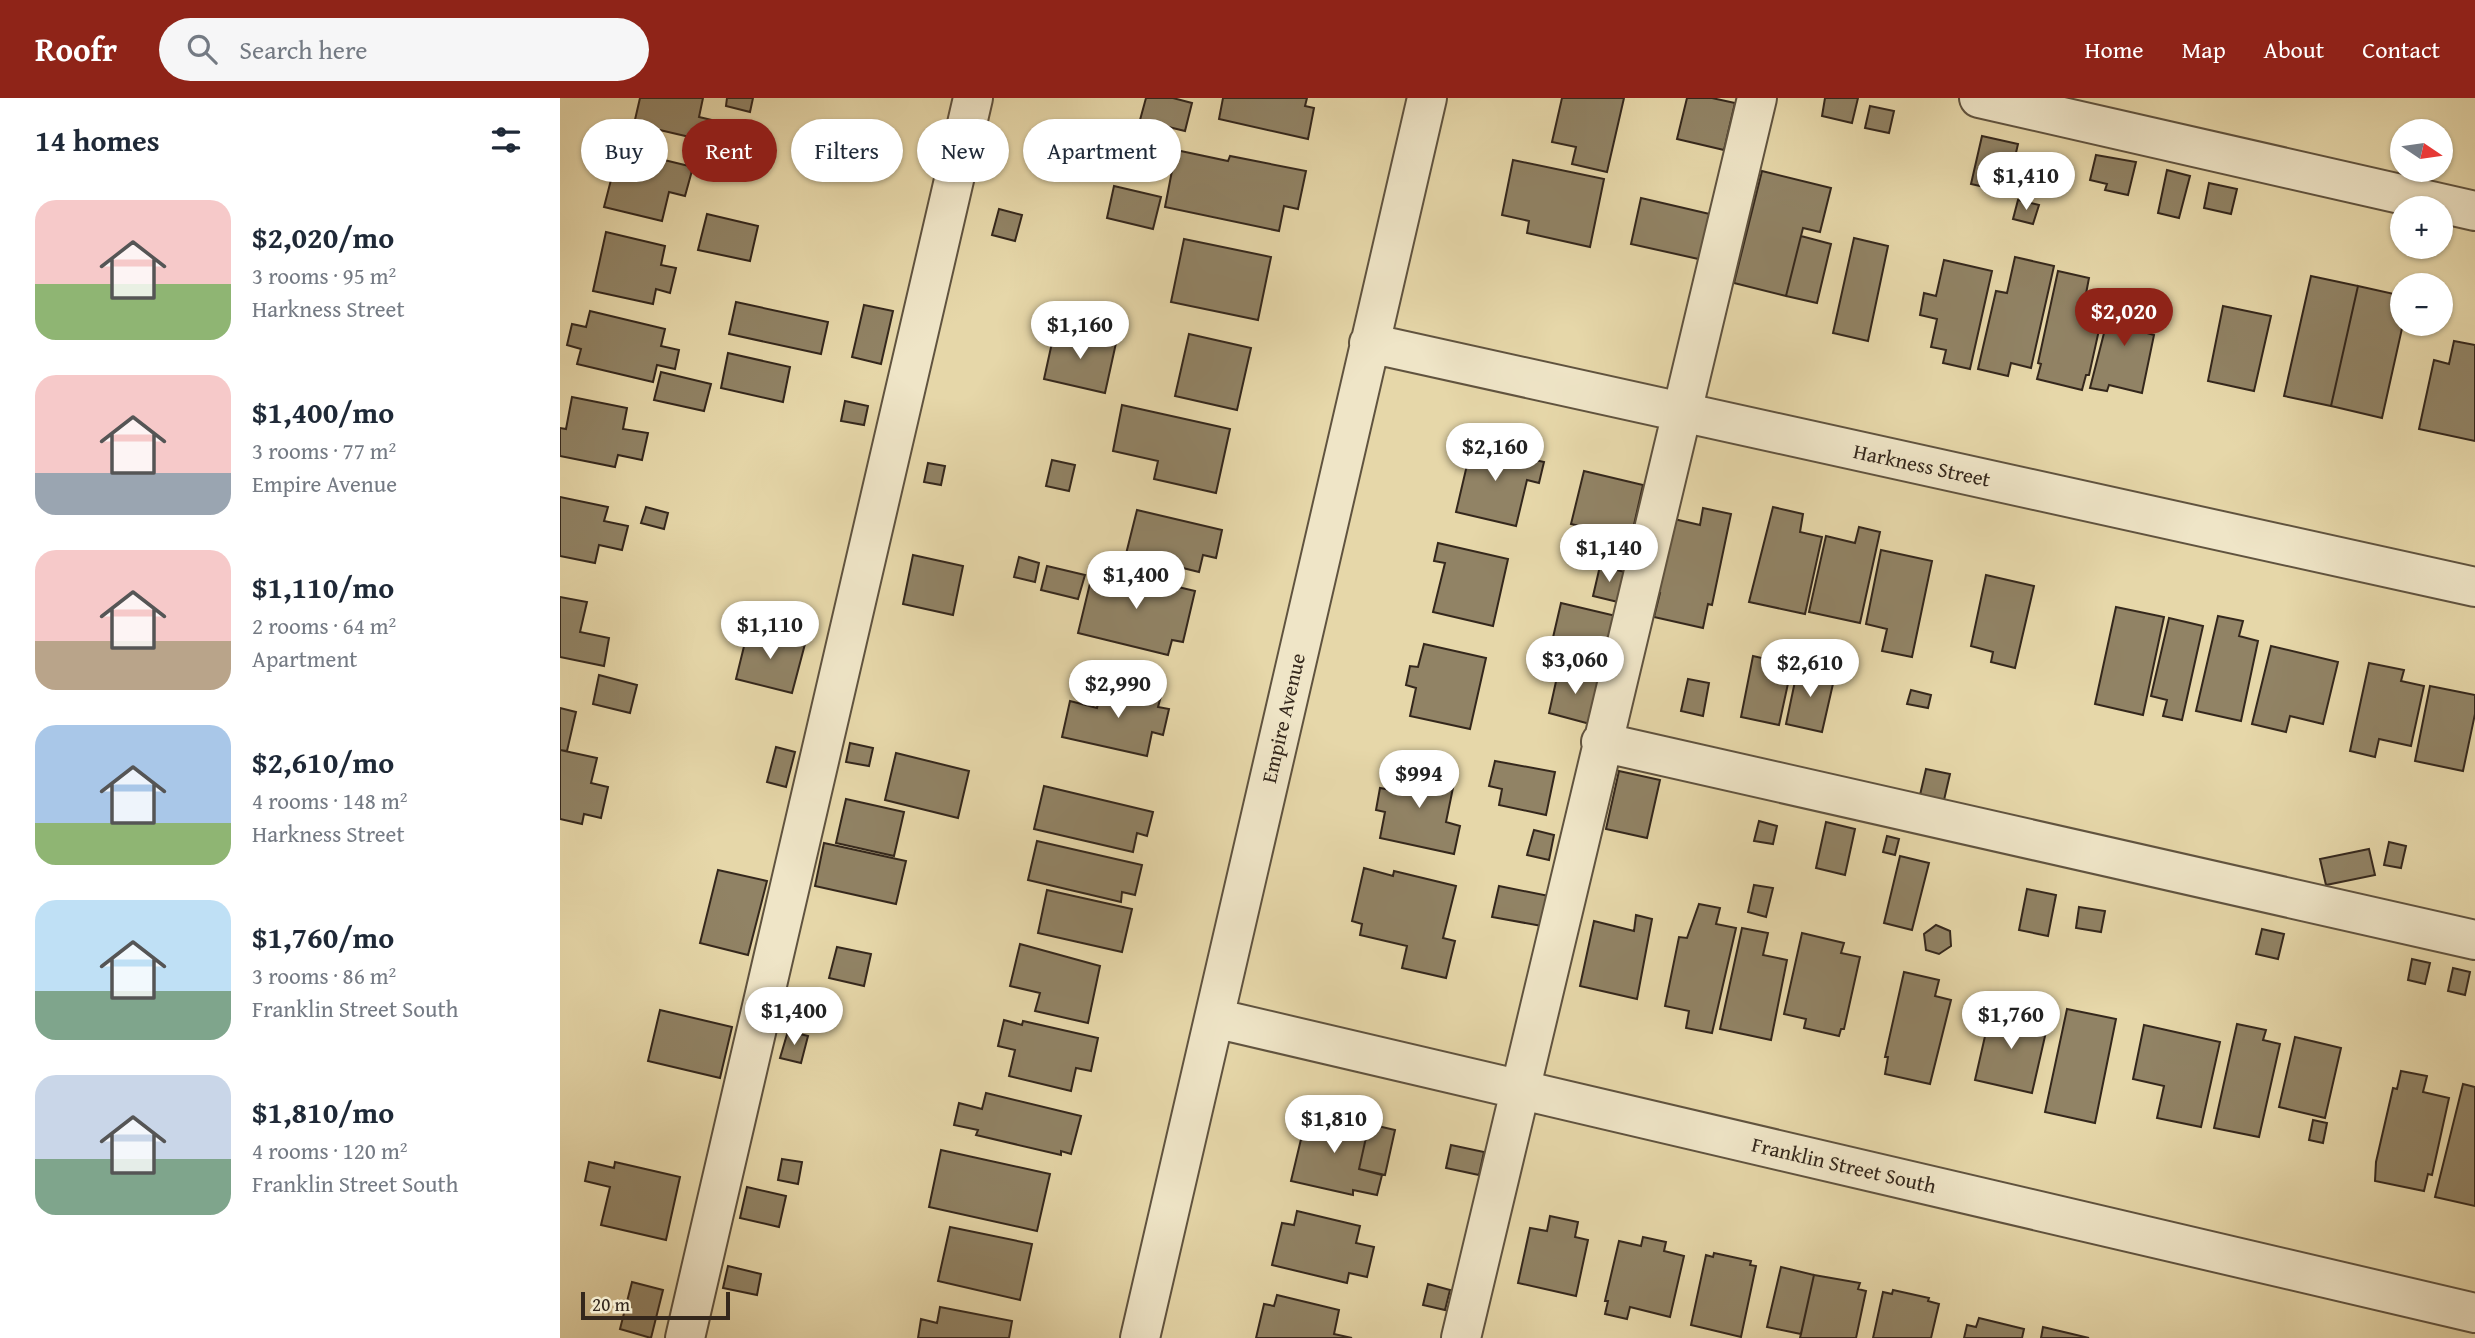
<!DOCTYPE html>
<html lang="en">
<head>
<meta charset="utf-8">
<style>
  :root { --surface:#fff; --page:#f6f6f7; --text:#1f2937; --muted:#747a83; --accent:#8f2418 }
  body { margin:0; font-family:"Gentium Book Plus",serif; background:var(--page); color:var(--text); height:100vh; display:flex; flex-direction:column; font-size:26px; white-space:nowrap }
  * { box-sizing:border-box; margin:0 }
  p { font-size:23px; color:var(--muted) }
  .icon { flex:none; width:38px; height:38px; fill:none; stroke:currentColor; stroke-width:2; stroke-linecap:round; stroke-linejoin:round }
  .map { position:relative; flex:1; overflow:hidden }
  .sheet { display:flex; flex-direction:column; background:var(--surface); width:560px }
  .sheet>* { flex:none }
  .hud { position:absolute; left:21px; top:21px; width:665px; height:63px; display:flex; gap:14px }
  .needle { width:46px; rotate:103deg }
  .controls { position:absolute; left:1830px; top:21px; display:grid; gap:14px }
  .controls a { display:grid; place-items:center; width:63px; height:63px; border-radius:50%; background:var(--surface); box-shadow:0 2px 5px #0004; font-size:35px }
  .scale { position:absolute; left:21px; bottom:18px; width:149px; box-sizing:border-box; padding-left:7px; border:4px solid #34271c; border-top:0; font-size:19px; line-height:24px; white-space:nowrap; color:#34271c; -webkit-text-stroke:5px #efe5c7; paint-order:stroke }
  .price { position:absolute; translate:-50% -60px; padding:0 16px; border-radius:24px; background:#fff; color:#222; font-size:23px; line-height:46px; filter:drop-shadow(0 2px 4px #0008) }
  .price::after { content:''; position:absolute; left:50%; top:42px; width:21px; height:16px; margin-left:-10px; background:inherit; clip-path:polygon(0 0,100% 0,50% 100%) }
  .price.selected { background:var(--accent); color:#fff }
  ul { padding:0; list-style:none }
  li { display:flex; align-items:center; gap:21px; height:175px; padding:0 35px }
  li span { display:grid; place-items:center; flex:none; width:196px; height:140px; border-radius:21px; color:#555 }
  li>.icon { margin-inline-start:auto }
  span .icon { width:84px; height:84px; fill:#fffc; stroke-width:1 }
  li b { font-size:30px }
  h2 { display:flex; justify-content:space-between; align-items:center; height:84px; padding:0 35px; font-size:30px }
  .tag { padding:0 24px; border-radius:32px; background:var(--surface); box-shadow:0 2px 5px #0004; font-size:24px; line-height:63px }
  .tag.selected { background:var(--accent); color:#fff }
  header { display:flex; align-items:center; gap:42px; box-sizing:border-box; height:98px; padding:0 35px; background:var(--accent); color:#fff }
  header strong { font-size:33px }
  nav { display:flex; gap:38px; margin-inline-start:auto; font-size:24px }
  .search { width:490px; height:63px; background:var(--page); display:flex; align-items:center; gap:18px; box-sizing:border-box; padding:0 24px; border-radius:38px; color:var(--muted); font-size:26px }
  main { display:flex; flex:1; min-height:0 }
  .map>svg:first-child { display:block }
  .building { fill:#918365; stroke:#34271c; stroke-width:2 }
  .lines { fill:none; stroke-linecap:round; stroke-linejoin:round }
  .minor-casing { stroke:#60533f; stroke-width:42 }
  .minor { stroke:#efe5c7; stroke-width:38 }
  .labels { text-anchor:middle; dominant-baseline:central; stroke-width:5; stroke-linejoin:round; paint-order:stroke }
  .street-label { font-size:21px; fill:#34271c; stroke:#efe5c7 }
</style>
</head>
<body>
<header>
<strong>Roofr</strong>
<div class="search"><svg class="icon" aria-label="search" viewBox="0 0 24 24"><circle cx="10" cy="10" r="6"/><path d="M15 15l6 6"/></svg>Search here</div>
<nav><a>Home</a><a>Map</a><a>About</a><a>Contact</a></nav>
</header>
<main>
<section class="sheet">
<h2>14 homes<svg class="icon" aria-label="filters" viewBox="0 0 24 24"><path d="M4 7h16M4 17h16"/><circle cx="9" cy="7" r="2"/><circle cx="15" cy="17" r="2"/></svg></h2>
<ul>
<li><span style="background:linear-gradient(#f6c9c9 60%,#8fb573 0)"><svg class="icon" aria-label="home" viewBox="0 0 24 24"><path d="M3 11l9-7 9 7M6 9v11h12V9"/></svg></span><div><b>$2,020/mo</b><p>3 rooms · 95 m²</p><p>Harkness Street</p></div></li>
<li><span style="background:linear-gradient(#f6c9c9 70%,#9aa5b1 0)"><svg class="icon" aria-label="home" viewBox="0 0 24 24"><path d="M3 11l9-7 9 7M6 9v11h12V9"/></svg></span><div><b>$1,400/mo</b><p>3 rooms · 77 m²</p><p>Empire Avenue</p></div></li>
<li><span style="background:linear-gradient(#f6c9c9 65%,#b9a48a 0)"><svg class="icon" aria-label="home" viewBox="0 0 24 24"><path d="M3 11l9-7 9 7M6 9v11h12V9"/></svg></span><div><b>$1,110/mo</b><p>2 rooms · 64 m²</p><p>Apartment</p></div></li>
<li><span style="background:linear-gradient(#a9c7e8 70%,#8fb573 0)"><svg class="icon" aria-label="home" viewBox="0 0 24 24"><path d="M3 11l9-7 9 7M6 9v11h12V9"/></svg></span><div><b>$2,610/mo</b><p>4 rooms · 148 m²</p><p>Harkness Street</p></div></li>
<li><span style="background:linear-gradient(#bfe0f5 65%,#7fa58c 0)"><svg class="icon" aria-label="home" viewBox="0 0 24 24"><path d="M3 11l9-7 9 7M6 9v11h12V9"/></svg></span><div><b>$1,760/mo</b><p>3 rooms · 86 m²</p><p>Franklin Street South</p></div></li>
<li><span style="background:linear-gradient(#c9d6e8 60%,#7fa58c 0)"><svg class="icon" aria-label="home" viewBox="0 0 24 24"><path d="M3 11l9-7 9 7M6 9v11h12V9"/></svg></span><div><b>$1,810/mo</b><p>4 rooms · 120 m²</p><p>Franklin Street South</p></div></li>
</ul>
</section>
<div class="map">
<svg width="1915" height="1240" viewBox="0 0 1915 1240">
  <rect width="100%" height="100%" fill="#e6d7a9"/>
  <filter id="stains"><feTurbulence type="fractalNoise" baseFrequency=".00286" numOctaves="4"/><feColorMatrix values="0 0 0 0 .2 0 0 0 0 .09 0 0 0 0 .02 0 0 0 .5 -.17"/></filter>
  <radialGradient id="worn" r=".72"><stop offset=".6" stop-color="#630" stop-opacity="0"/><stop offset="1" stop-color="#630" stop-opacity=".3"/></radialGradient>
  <path class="building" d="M80,0H143L139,19L156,23L151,44L74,26Z
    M167,0H193L190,14L166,8Z
    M586,0H613L632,5L625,33L580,22Z
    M663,0H747L745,8L754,10L748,41L659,21Z
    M1002,0H1064L1047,74L1012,66L1016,49L992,44Z
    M1127,0H1152L1175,5L1164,52L1117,41Z
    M1265,0H1298L1292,25L1262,18Z
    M1310,8L1334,13L1329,35L1305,30Z
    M1422,38L1458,46L1447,94L1411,86Z
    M59,51L133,69L125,98L109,94L102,123L44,109Z
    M616,52L668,63L670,58L746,73L738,111L724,108L719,133L605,109Z
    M1536,57L1576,64L1568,97L1545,92L1547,86L1530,82Z
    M953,62L1044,81L1030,149L967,135L969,123L942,117Z
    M1607,72L1630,78L1619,120L1598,115Z
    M1202,73L1271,90L1260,134L1243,130L1226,198L1174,185Z
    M1649,85L1677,91L1671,116L1644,110Z
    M554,88L601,99L593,131L547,120Z
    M1081,100L1154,117L1143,162L1071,146Z
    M1458,102L1479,107L1473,126L1453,121Z
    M439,111L462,117L455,143L432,137Z
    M147,116L198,128L190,163L138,152Z
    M46,134L105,148L101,167L116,170L110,195L96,191L93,206L33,193Z
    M1241,138L1271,146L1257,205L1226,198Z
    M1294,140L1328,148L1308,243L1273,235Z
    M624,141L711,159L698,222L611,204Z
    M1455,159L1494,168L1471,270L1451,265L1448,278L1418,271L1436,193L1447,195Z
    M1384,162L1432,173L1410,271L1383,265L1386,252L1371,249L1377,221L1360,217L1364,195L1376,198Z
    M1498,173L1529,180L1525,201L1545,205L1529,277H1526L1522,292L1477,281L1481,266L1478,265Z
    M1751,178L1798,188L1771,308L1724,298Z
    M1798,188L1843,198V226L1822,320L1771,308Z
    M1554,196L1586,203L1580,233L1594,237L1582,295L1549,287L1547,293L1530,290Z
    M176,204L268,224L261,256L169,236Z
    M304,207L333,213L321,266L292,259Z
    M1663,208L1711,218L1694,293L1648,283Z
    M30,213L105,231L101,248L119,252L115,271L97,267L93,284L17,266L21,251L7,247L12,226L26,229Z
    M495,231L556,245L545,295L484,281Z
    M629,236L691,250L677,312L615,298Z
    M1894,243L1915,247V343L1859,331L1874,262L1889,266Z
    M168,255L230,269L223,304L161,290Z
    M101,274L151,286L144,313L94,302Z
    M12,299L67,310L63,331L88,335L82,362L58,357L55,369L0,358V330L6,331Z
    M285,303L308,308L304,327L281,323Z
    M562,307L670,331L656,395L594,381L598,363L553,353Z
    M901,345L984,364L979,385L967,382L956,428L896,414L907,367L896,364Z
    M492,362L515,367L509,393L486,388Z
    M368,365L385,368L381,387L364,384Z
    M1024,373L1083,387L1071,440L1011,426Z
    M0,399L48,409L44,423L68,428L62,452L39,447L35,465L0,458Z
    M86,409L108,415L104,431L81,425Z
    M1213,409L1243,416L1240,434L1262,439L1245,516L1189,504Z
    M1143,410L1171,416L1152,507L1148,506L1143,530L1094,519L1100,495L1096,494L1114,421L1140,427Z
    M577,412L662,432L656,460L643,457L639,474L566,456Z
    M1299,429L1320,434L1300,525L1249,514L1266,438L1295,445Z
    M878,445L948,461L933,528L873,514L885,465L874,463Z
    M1321,452L1372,463L1352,559L1322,553L1327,531L1306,526Z
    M353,457L403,468L393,517L343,506Z
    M459,459L479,465L475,484L454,479Z
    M487,468L525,477L518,501L481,492Z
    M1040,468L1065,474L1058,504L1033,498Z
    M534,469L635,493L623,544L612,542L608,557L518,535Z
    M1426,477L1474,488L1455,570L1431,564L1433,554L1411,548Z
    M0,499L27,504L20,534L49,540L44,568L0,559Z
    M1001,505L1056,518L1043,573L988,561Z
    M1556,509L1604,519L1583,617L1535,606Z
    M1658,518L1683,523L1679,538L1698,543L1681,623L1636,613Z
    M1609,520L1643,528L1622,622L1603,618L1607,602L1591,598Z
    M188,532L245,546L232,595L176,581Z
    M864,546L926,560L910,631L850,618L856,590L846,587L850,568L858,569Z
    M1711,548L1778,564L1763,626L1730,618L1726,634L1692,626Z
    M1193,558L1232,567L1219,627L1181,619Z
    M1809,565L1844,572L1841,583L1864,588L1851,648L1819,641L1815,659L1790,653Z
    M1238,569L1275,577L1262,634L1226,626Z
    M999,570L1041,581L1030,626L989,615Z
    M39,577L77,587L70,615L33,606Z
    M1128,581L1149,585L1143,618L1121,613Z
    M543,586L601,598L598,609L609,611L603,637L592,634L587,658L502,639L510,603L537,610Z
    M1870,588L1915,597V616L1903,673L1855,663Z
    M1351,592L1371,597L1368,610L1347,606Z
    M0,610L16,614L7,653L0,652Z
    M290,645L313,650L309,668L286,664Z
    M216,649L235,654L226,689L207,684Z
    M0,652L37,660L31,685L48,689L41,720L24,716L22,726L0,721Z
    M336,655L409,673L398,720L325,702Z
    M935,663L995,674L986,717L939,707L942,691L929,688Z
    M836,667L895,680L886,724L900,728L894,756L820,740L825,714L816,712L820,690L831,692Z
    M1366,671L1390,676L1384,702L1360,697Z
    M1059,673L1100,682L1087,740L1046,731Z
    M484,688L593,714L587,738L577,735L573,754L474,731Z
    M286,701L344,714L334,758L276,745Z
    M1199,723L1217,728L1213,746L1194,743Z
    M1266,724L1295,731L1285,777L1256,770Z
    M974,732L994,737L989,762L967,757Z
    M1327,738L1339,741L1335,757L1323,754Z
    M477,743L582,767L575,797L562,794L561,804L468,782Z
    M1829,744L1846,748L1841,770L1824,767Z
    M264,745L346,763L336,806L255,788Z
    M1809,751L1815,777L1766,787L1760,761Z
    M1340,758L1369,765L1352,832L1324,825Z
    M804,770L833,778L834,773L896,788L883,840L895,843L886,880L842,870L847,848L800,837L802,826L792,823Z
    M158,772L207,783L188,857L140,845Z
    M1194,787L1213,790L1206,819L1188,814Z
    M939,788L989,798L982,828L932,819Z
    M1467,791L1496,797L1488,838L1459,832Z
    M487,792L572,811L562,854L478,835Z
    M1139,806L1160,810L1156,826L1176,830L1152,935L1126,930L1129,913L1105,908L1119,839L1127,840Z
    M1519,809L1545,813L1541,834L1516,830Z
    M1076,817L1092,821L1077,901L1020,888L1034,823L1074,833Z
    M1376,827L1390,833L1391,848L1379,856L1366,852L1364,836Z
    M1182,830L1208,835L1203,857L1227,862L1211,942L1160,931Z
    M1702,831L1724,836L1718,861L1696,856Z
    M1242,835L1284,845L1281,855L1300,859L1284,931H1281L1279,938L1244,930L1246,921L1224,916Z
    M460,846L540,868L528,925L475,913L480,895L450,888Z
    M277,849L311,856L304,888L269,880Z
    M1852,861L1870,865L1865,886L1848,882Z
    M1893,870L1910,874L1905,897L1888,893Z
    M1344,874L1379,882L1375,898L1391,902L1370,986L1325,976L1328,959H1325Z
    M1507,911L1556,921L1535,1025L1485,1014Z
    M100,912L172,929L160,980L88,963Z
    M1431,912L1488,925L1472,995L1415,982Z
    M444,922L462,927L463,923L538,940L531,973L516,970L511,993L449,978L455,952L438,948Z
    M1677,926L1706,932L1703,942L1720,946L1699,1039L1654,1030Z
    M1584,927L1660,944L1641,1029L1597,1020L1604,988L1573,981Z
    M228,933L248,938L241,965L220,960Z
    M1735,939L1781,950L1765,1020L1719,1009Z
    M1841,973L1867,978L1863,994L1889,1000L1872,1077L1868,1076L1864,1093L1815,1083L1816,1064L1833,990L1837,991Z
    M1903,986L1915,989V1108L1875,1099Z
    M426,995L521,1018L511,1056L501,1053V1057L416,1037L418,1032L394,1027L399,1005L422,1011Z
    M748,1012L809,1026L799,1071L822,1077L817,1097L793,1092V1097L731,1083Z
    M1753,1022L1767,1025L1763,1045L1749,1042Z
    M809,1026L835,1032L825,1077L799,1071Z
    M891,1047L924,1054L919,1077L886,1070Z
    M381,1052L490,1076L477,1133L369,1109Z
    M222,1061L242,1064L238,1086L218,1082Z
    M29,1064L54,1070L55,1064L120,1079L106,1142L41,1127L50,1089L25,1083Z
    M187,1089L226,1098L219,1129L180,1120Z
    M737,1113L800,1128L796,1145L814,1149L807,1179L789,1175L787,1185L712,1167L722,1125L734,1127Z
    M990,1118L1018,1124L1015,1139L1028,1142L1016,1198L958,1185L970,1130L987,1133Z
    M390,1129L472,1146L460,1202L378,1183Z
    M1083,1139L1106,1144L1104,1153L1124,1158L1110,1219L1070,1209L1067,1221L1045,1216L1048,1203H1045L1059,1143L1081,1148Z
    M1154,1155L1191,1163L1190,1167L1196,1168L1181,1239L1131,1227L1146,1157L1153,1159Z
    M168,1168L201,1176L197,1197L163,1190Z
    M1221,1169L1254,1177L1241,1236L1207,1229Z
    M1254,1177L1300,1185L1298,1191L1306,1193L1296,1240H1240Z
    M72,1184L103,1192L91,1240L60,1231Z
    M868,1186L890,1192L885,1212L863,1207Z
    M1333,1192L1369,1200L1368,1203L1379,1206L1371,1240H1313L1323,1194L1332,1196Z
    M717,1197L779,1212L774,1236L792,1240H696L704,1206L714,1208Z
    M380,1209L452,1223L449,1240H358L361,1221L377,1225Z
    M1419,1220L1464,1231L1462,1240H1404L1407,1227L1416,1229Z
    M1483,1229L1529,1240H1481Z"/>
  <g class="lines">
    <g class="minor-casing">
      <path id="minor" d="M1419,0L1915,113
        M809,245L1915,489
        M1041,644L1915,842
        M654,920L1915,1215
        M125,1240L413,0
        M580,1240L867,0
        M901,1240L1197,0"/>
    </g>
    <use href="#minor" class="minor"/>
  </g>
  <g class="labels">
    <g class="street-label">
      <text transform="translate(1362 367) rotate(12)">Harkness Street</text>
      <text transform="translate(723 620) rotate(-77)">Empire Avenue</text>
      <text transform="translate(1284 1067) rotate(13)">Franklin Street South</text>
    </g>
  </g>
  <rect width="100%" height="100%" filter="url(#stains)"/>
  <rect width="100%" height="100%" fill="url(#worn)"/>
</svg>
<div class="controls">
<a><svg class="needle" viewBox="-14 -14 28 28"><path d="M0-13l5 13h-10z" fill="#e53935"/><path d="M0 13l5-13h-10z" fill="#747a83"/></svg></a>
<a>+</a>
<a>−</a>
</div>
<div class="scale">20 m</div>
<b class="price" style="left:1466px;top:114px">$1,410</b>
<b class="price selected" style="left:1564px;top:250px">$2,020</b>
<b class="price" style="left:520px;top:263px">$1,160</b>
<b class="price" style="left:935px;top:385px">$2,160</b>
<b class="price" style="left:1049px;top:486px">$1,140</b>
<b class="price" style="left:576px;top:513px">$1,400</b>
<b class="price" style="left:210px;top:563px">$1,110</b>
<b class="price" style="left:1015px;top:598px">$3,060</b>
<b class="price" style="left:1250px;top:601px">$2,610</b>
<b class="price" style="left:558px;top:622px">$2,990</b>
<b class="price" style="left:859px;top:712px">$994</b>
<b class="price" style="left:234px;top:949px">$1,400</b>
<b class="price" style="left:1451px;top:953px">$1,760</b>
<b class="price" style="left:774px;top:1057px">$1,810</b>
<div class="hud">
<a class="tag">Buy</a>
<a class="tag selected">Rent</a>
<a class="tag">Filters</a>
<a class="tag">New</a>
<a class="tag">Apartment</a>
</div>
</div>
</main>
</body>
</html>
